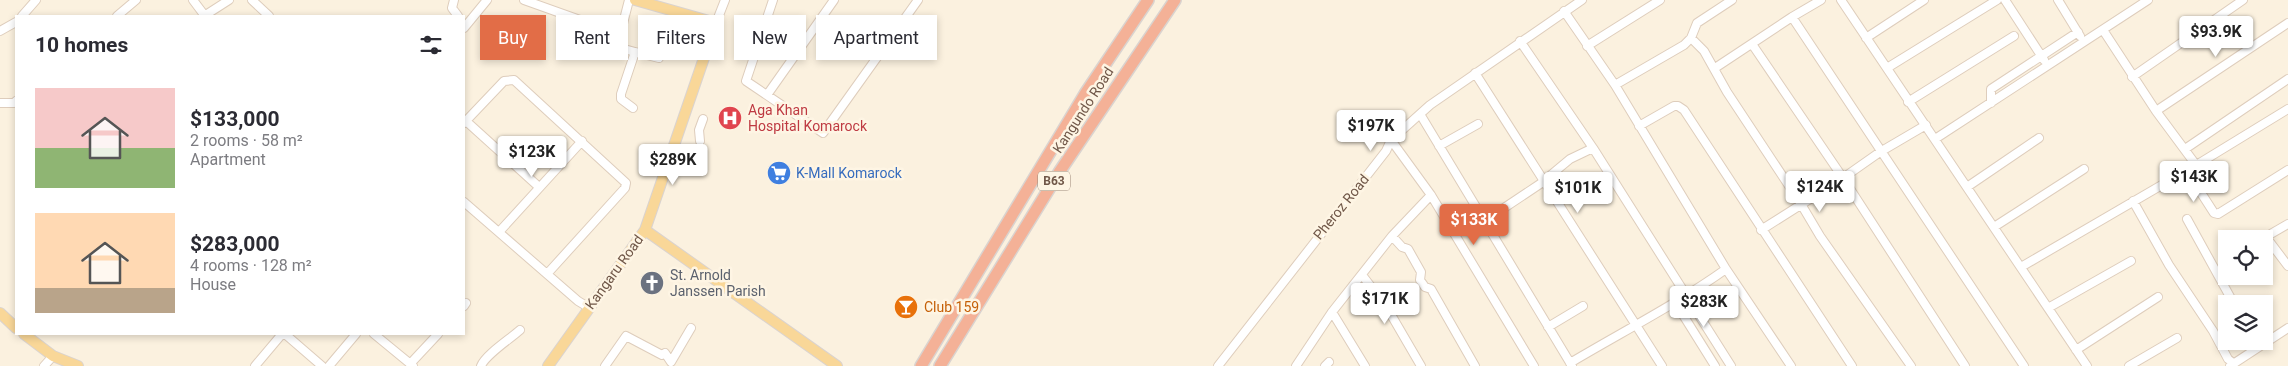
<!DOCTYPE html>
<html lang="en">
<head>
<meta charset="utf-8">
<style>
  :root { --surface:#fff; --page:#f2f2f3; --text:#2b2b33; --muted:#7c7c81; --accent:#e26d47 }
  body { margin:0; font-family:Roboto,sans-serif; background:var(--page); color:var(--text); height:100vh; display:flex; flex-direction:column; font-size:19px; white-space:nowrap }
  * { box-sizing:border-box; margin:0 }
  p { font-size:16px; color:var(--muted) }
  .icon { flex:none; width:28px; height:28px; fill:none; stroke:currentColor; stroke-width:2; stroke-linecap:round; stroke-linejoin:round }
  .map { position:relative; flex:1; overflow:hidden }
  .panel { position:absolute; left:15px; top:15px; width:450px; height:320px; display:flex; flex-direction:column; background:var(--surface); border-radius:0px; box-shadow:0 2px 8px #0003 }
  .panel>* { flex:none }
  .top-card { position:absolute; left:480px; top:15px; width:475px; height:45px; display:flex; gap:10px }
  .buttons { position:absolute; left:2218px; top:230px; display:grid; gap:10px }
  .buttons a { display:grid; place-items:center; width:55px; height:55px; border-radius:0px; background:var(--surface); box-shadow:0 2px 8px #0003; font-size:25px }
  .price { position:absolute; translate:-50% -42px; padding:0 11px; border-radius:5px; background:#fff; color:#222; font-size:16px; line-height:32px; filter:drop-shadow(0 1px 2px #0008) }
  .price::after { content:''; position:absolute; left:50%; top:30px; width:15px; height:11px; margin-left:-8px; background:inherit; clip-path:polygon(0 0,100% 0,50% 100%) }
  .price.current { background:var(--accent); color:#fff }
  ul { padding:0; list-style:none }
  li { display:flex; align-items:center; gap:15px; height:125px; padding:0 20px }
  li span { display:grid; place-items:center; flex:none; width:140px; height:100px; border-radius:0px; color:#555 }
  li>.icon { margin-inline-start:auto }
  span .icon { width:60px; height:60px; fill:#fffc; stroke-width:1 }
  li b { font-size:21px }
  h2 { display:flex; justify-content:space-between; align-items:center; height:60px; padding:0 20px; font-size:21px }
  .tag { padding:0 18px; border-radius:0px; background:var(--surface); box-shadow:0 2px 8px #0003; font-size:18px; line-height:45px }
  .tag.current { background:var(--accent); color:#fff }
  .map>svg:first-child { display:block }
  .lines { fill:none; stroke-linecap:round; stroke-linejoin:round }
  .minor-casing { stroke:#decdbc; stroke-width:10 }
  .major-casing { stroke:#dad3cf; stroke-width:12 }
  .highway-casing { stroke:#dad3cf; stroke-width:14 }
  .minor { stroke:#fff; stroke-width:8 }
  .major { stroke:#f9d798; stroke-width:10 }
  .highway { stroke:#f4b197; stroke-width:11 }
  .labels { text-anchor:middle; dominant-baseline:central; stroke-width:5; stroke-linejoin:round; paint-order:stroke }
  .shield { fill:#fef5e4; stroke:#9b8677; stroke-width:1 }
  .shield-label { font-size:12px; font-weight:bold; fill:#705748 }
  .health-label { font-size:14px; fill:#be3a42; stroke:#fef5e4; text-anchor:start }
  .street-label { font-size:14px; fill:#705748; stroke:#fef5e4 }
  .shop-label { font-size:14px; fill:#366cbe; stroke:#fef5e4; text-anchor:start }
  .worship-label { font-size:14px; fill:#5b616d; stroke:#fef5e4; text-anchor:start }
  .food-label { font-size:14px; fill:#c56008; stroke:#fef5e4; text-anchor:start }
</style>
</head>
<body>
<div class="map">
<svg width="2288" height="366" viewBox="0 0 2288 366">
  <rect width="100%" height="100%" fill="#fbf1df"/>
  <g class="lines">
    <g class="minor-casing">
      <path id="minor" d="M193,0L205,16
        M252,0L269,16
        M454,0L452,8L458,16
        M524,0L580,20L588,32L617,47
        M629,0L617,47L635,52L621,94V99L633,108
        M773,0L746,81L823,133L918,0
        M1841,0L2087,366
        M2005,0L2044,60
        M2058,0L2080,36
        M1564,11L1615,85L1726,269L1791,366
        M22,16L36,0
        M117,16L136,0
        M204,16L229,0
        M1792,17L2024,366
        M716,23L725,0
        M464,28L487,0
        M2103,30L2156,111L2196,165
        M0,31L16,22
        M1691,38L1704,51L1727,92L1801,204L1820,236L1911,366
        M1866,38L1924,0
        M1520,41L1593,148L1731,366
        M1752,44L1843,178L1965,366
        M1587,46L1660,0
        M635,52L659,58
        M1715,68L1792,17L1821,0
        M1887,68L1997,0
        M1475,73L1662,366
        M2132,77L2243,0
        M1615,85L1684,45L1691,38L1697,23L1732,0
        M767,95L834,0
        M1908,102L2014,36
        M0,103H14L16,101
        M1991,103V89L2078,32
        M2156,111L2288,23
        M1420,114L1572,366
        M466,121L539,187
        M464,123L504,81L514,80L626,183L625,188L547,274
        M1639,126L1674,106H1678L1684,110L1852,366
        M1935,139L2148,0
        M1391,140L1431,195L1534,366
        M700,141L699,130L703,119
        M1439,146L1478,124
        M2185,149L2288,79
        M2187,171L2214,213L2218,214L2288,170
        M1967,187L2039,138
        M2133,201L2169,265L2213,331L2228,359L2233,363
        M464,202L578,301L588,307
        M2187,219L2234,304
        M1483,222L1540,184L1570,159L1593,148
        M1994,227L2084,169
        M1761,230L1843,178L1880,152L1926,125
        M499,232L582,141
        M1392,236L1402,247L1408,249L1421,272L1420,280L1425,287L1431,289L1475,366
        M2266,237L2288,266
        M2262,239L2288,224
        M2021,267L2203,161L2288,109
        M1362,275L1386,306L1421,366
        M1675,302L1715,366
        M464,306L466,303
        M2048,308L2131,261
        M1332,312L1365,366
        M1548,327L1583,306
        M285,334L322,366
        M374,334L413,366
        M2076,350L2158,297
        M1570,363C1622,332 1677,304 1726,269
        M410,364L438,334
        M44,366L53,356
        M255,366L282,334
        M329,366L356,334
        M481,366C485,355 510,339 520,330
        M605,366L626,336L662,355L665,353L671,362L691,328
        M1218,366L1386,151L1391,140L1430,105L1582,0
        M1296,366L1332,312L1392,236L1431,195
        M1325,366L1329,362
        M2129,366L2177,338
        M2230,366L2288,328"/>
    </g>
    <g class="major-casing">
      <path id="major" d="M645,230L837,366
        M0,313L16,328
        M24,334L53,356L78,366
        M548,366L645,230L716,23L635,0"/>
    </g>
    <g class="highway-casing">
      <path id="highway" d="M921,366L1085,94L1148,0
        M940,366L1060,171L1175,0"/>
    </g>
    <use href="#minor" class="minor"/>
    <use href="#major" class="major"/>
    <use href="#highway" class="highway"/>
  </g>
  <defs>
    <g id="hospital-disc" transform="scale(1.25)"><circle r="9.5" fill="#e0444e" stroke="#fef5e4"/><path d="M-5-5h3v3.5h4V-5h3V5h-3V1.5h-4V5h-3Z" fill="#fff"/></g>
    <g id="supermarket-disc" transform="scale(1.25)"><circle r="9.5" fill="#3f7fe0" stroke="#fef5e4"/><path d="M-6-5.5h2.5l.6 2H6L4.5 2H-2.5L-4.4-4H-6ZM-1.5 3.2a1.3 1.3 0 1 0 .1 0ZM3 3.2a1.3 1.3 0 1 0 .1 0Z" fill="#fff"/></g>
    <g id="church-disc" transform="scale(1.25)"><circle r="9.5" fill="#6b7280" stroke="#fef5e4"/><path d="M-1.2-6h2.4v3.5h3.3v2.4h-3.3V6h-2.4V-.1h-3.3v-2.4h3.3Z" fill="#fff"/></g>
    <g id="bar-disc" transform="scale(1.25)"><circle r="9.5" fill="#e8710a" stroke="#fef5e4"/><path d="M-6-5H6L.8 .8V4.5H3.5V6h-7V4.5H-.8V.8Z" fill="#fff"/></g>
  </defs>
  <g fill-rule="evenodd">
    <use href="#hospital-disc" x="730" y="118"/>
    <use href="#supermarket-disc" x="779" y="173"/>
    <use href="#church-disc" x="652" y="283"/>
    <use href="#bar-disc" x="906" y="307"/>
  </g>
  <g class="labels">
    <rect class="shield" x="1038" y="171.5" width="32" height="19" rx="4"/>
    <g class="shield-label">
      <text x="1054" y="181">B63</text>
    </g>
    <g class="health-label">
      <text x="748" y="110">Aga Khan<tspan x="748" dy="16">Hospital Komarock</tspan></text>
    </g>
    <g class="street-label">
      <text transform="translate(1083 110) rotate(-57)">Kangundo Road</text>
      <text transform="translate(1341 207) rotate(-51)">Pheroz Road</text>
      <text transform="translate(614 272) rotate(-54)">Kangaru Road</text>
    </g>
    <g class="shop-label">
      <text x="796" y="173">K-Mall Komarock</text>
    </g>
    <g class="worship-label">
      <text x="670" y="275">St. Arnold<tspan x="670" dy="16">Janssen Parish</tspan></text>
    </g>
    <g class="food-label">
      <text x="924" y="307">Club 159</text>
    </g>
  </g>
</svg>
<div class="buttons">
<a><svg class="icon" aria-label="locate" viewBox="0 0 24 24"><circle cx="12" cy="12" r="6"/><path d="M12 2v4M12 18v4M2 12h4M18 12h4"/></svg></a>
<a><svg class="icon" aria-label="layers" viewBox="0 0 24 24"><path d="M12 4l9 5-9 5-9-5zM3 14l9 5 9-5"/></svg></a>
</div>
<b class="price" style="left:2216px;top:58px">$93.9K</b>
<b class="price" style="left:1371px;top:152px">$197K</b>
<b class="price" style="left:532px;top:178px">$123K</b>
<b class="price" style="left:673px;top:186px">$289K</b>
<b class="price" style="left:2194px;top:203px">$143K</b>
<b class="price" style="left:1820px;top:213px">$124K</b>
<b class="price" style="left:1578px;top:214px">$101K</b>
<b class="price current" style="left:1474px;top:246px">$133K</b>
<b class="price" style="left:1385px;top:325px">$171K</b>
<b class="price" style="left:1704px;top:328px">$283K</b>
<div class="top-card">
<a class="tag current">Buy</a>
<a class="tag">Rent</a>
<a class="tag">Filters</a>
<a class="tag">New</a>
<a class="tag">Apartment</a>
</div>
<section class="panel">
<h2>10 homes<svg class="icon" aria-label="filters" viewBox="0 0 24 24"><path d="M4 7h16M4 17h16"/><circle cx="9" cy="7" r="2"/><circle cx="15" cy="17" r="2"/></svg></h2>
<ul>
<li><span style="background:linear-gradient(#f6c9c9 60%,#8fb573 0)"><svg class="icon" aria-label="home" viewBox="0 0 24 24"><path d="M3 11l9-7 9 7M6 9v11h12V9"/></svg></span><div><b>$133,000</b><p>2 rooms · 58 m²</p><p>Apartment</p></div></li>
<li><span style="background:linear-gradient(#ffd9b3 75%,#b9a48a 0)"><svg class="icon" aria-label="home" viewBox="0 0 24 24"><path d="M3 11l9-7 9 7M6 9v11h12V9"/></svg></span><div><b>$283,000</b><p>4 rooms · 128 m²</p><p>House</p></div></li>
</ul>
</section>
</div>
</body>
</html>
